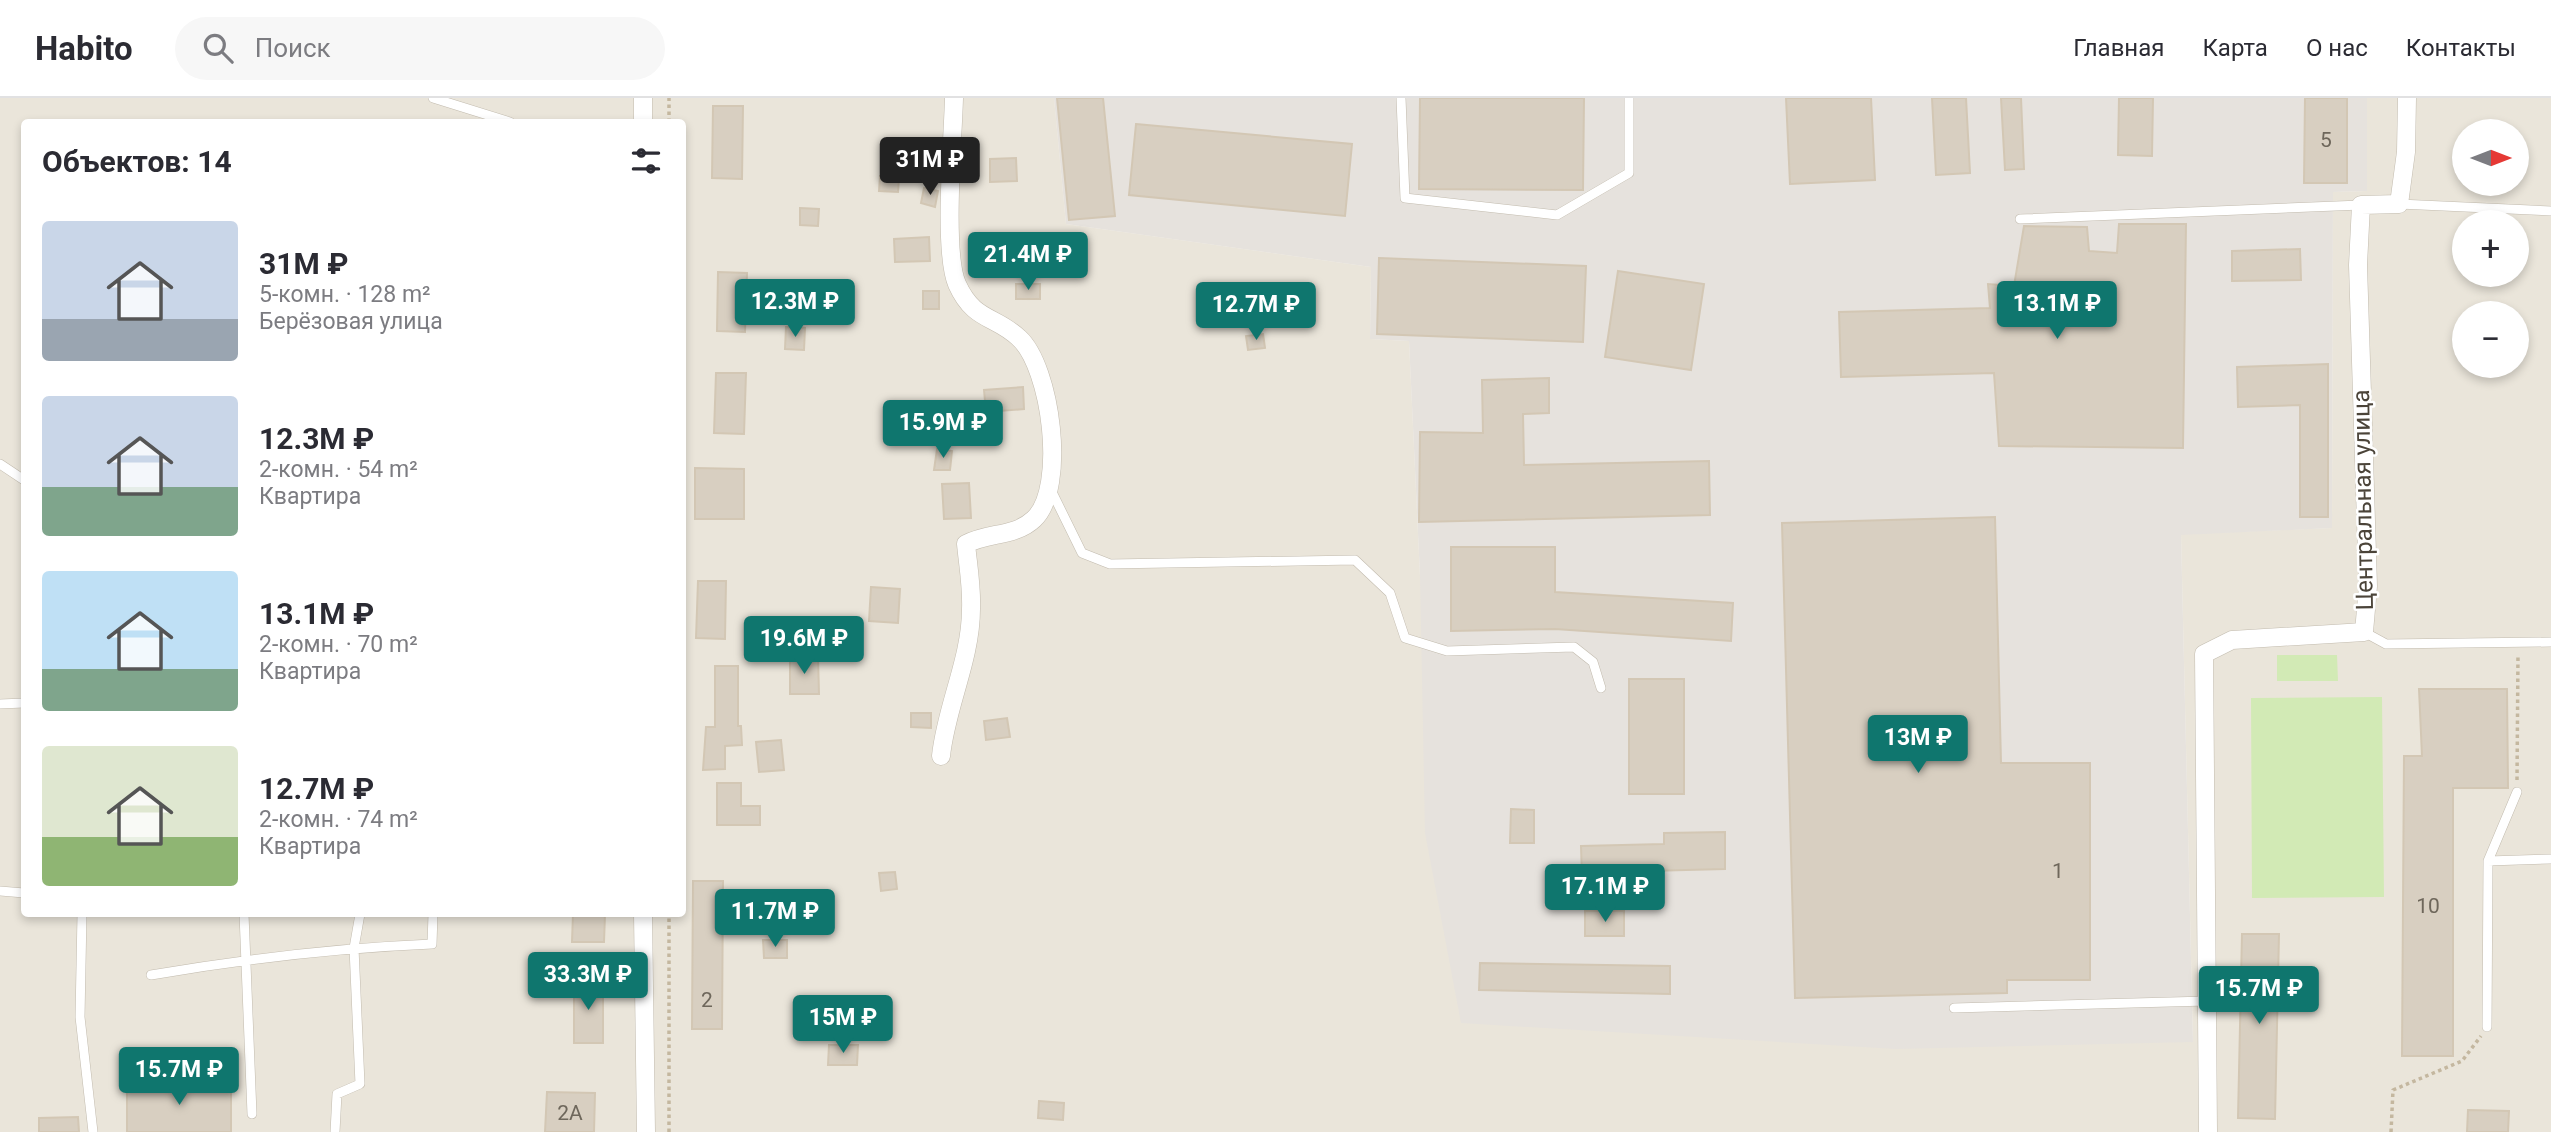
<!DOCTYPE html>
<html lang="ru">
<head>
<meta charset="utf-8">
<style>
  :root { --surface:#fff; --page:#f7f7f7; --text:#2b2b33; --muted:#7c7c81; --line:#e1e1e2; --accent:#0f766e }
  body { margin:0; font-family:Roboto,sans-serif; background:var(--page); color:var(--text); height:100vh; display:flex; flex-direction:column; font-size:26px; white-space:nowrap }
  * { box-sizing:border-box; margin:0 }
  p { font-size:23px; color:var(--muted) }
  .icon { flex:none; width:38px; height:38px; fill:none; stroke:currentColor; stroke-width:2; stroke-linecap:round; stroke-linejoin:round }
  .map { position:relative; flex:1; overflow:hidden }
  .details { position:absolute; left:21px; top:21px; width:665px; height:798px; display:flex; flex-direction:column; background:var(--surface); border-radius:7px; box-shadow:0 4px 10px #0003 }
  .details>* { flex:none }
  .needle { width:46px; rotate:90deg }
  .tools { position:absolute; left:2452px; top:21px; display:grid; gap:14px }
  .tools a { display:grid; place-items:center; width:77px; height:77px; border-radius:50%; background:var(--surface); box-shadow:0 4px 10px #0003; font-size:35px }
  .price { position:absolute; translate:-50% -60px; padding:0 16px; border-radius:7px; background:var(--accent); color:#fff; font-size:23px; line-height:46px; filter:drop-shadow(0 2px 4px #0008) }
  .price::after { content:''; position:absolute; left:50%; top:42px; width:21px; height:16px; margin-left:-10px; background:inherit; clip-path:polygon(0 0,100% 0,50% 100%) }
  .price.current { background:#222; color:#fff }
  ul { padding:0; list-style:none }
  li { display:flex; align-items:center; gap:21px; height:175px; padding:0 21px }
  li span { display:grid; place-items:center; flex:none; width:196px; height:140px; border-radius:7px; color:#555 }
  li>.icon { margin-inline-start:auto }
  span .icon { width:84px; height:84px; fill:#fffc; stroke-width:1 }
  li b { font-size:30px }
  h2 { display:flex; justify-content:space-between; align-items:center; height:84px; padding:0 21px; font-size:30px }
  header { display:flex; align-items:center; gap:42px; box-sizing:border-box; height:98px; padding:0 35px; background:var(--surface); border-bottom:2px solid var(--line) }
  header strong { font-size:33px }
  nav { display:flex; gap:38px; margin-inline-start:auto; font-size:24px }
  .search { width:490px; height:63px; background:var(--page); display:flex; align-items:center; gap:18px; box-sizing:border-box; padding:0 24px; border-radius:38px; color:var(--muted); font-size:26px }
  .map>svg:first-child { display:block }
  .residential { fill:#eae5da; fill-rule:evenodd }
  .industrial { fill:#e6e2dd }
  .green { fill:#d2eab5 }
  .building { fill:#d8cfc1; stroke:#d3c7b4; stroke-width:2 }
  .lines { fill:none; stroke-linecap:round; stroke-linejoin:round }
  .lane-casing { stroke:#c2bbae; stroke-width:10 }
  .street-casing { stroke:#c2bbae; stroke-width:19 }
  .path { stroke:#c4b79f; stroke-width:3.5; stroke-dasharray:3.5 3.5; stroke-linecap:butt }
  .lane { stroke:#fff; stroke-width:9 }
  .street { stroke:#fff; stroke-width:18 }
  .labels { text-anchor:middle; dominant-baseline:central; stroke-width:5; stroke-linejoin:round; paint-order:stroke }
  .number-label { font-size:21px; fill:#6e675b }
  .street-label { font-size:24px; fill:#4b4439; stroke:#fff }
</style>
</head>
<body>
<header>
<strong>Habito</strong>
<div class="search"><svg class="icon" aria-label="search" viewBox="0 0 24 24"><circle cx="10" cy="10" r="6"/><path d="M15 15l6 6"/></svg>Поиск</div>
<nav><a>Главная</a><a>Карта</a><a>О нас</a><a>Контакты</a></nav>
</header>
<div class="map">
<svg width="2551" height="1034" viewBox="0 0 2551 1034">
  <rect width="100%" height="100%" fill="#f6f3ec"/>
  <path class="residential" d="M0,0H1054L1066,126L1371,169L1370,241L1409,243L1420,478L2193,944L2181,436L2332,430L2333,94L2367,93V0H2551V1034H0ZM24,24H682V816H24ZM2464,33H2516V86H2464ZM2464,124H2516V177H2464ZM2464,215H2516V268H2464Z"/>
  <path class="industrial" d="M1054,0H2367V93L2333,94L2332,430L2181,437L2193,944L1896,951L1461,925L1425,735L1420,478L1409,243L1370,241L1371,169L1066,126Z"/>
  <path class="green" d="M2277,557H2337L2338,583H2277Z
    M2382,599L2384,799L2252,800L2251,600Z"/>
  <path class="building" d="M1057,0H1103L1115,118L1069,122Z
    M1420,0H1584L1583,92L1419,91Z
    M1786,0H1871L1875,82L1790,86Z
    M1932,0H1966L1970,75L1936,77Z
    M2001,0H2021L2024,71L2005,72Z
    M2119,0H2153L2152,58L2118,57Z
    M2305,0H2347V85H2304Z
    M713,8H743L742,81L712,80Z
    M1136,26L1352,46L1345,118L1129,97Z
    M1016,60L1017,83L990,84V61Z
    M880,78L899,80L898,94L879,93Z
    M924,90L938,93L935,109L921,105Z
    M800,110L819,111L818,128L800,127Z
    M2119,126H2186L2183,350L1999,348L1994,275L1841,279L1839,214L1990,210L1988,186L2014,188L2024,128L2087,129L2089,153L2117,155Z
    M929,139L930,163L895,164L894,141Z
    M2300,151L2301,182L2232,183V153Z
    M1379,160L1586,168L1583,244L1377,236Z
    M1618,173L1704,186L1691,272L1605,259Z
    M718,174L747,175L745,234L717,233Z
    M1016,186H1040V201H1016Z
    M923,193H939V211H923Z
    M786,229L805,230L804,252L785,251Z
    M1263,236L1265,250L1248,252L1246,238Z
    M2328,266V419H2300V307L2238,309L2237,269Z
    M716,275H746L744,336L714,335Z
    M1549,280V315L1523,316L1524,367L1709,363L1710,417L1419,424L1420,334L1483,335L1482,282Z
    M1023,289L1024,311L986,314L984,292Z
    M937,351L952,353L950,372H934Z
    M695,370L744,371V421H695Z
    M969,385L971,420L944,421L942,386Z
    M1995,419L2001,665H2090V882H2007V895L1795,900L1782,425Z
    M1451,449H1555V494L1733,505L1731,543L1555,531L1451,533Z
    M698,483H726L725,541L696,540Z
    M871,489L900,491L898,525L869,523Z
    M790,559H818L819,596H790Z
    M715,568H738V628H741L742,647L725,648V671L703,672L706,629H715Z
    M1629,581H1684V696H1629Z
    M2419,591H2507L2508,690H2453V958H2402L2404,658H2422Z
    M911,615H931V630L911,629Z
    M1007,620L1010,639L986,642L984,623Z
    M781,642L784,672L759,674L756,644Z
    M717,685H741V708H760V727H717Z
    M1511,711L1534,712V745H1510Z
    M1725,734V771L1647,773V777L1582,779L1581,748L1664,746V735Z
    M895,774L897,791L881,793L879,775Z
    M693,783H723L722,931H692Z
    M1585,813H1624V838H1585Z
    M573,816H605L604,844H572Z
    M2242,836H2279L2275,1021L2238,1020Z
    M763,842H787V860H764Z
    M1480,865L1670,868V896L1479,892Z
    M574,884H603V945H574Z
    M829,947H858L857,967H828Z
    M127,983L231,984V1034H127Z
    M547,994L595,995L594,1034H545Z
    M1039,1003L1064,1005L1063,1022L1038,1020Z
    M2468,1012L2509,1013L2508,1034H2467Z
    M78,1019L79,1034H39V1020Z"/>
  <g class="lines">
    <g class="lane-casing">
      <path id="lane" d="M433,0L510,24
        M1401,0L1405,100L1557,117L1629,75V0
        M2399,106L2551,113
        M2020,121L2361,107
        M0,366L24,382
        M1051,392L1082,455L1110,466L1355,462L1390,495L1405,540L1447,553L1574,549L1593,564L1601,590
        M2364,534L2386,546L2551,544
        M0,606L24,605
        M2488,763L2551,761
        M0,793L24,795
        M82,816L80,919L93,1034
        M244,816L252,1016
        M151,877C244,861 337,850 432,846L433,816
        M1954,910L2207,903
        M2487,929L2488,763L2517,694
        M335,1034L337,996L360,986L354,850L360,816"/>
    </g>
    <g class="street-casing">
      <path id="street" d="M643,0V24
        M941,658C946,609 971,561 971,511C972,489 968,467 966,446C989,434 1015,439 1034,421C1067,390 1051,269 1019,240C995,217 974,224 957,186C943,154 953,40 954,0
        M643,816L646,1034
        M2208,1034L2204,556L2232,542L2364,534L2368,488L2358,167L2361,107L2399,106L2406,54L2407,0"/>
    </g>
    <path class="path" d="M669,24V0
      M2517,682L2518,556
      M669,1034V816
      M2391,1034L2393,992L2462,963L2481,938"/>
    <use href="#lane" class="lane"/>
    <use href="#street" class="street"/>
  </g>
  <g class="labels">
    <g class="number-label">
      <text x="2326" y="42">5</text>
      <text x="2058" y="773">1</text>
      <text x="2428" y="808">10</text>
      <text x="707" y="902">2</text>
      <text x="570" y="1015">2А</text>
    </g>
    <g class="street-label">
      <text transform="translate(2363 402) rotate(-91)">Центральная улица</text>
    </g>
  </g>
</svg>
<div class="tools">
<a><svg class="needle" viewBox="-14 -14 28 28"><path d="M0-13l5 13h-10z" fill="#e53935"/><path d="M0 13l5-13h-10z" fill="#7c7c81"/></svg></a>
<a>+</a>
<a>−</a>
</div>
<b class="price current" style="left:930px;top:99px">31M ₽</b>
<b class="price" style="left:1028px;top:194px">21.4M ₽</b>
<b class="price" style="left:795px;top:241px">12.3M ₽</b>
<b class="price" style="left:2057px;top:243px">13.1M ₽</b>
<b class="price" style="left:1256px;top:244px">12.7M ₽</b>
<b class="price" style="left:943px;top:362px">15.9M ₽</b>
<b class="price" style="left:804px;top:578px">19.6M ₽</b>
<b class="price" style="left:1918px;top:677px">13M ₽</b>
<b class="price" style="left:1605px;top:826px">17.1M ₽</b>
<b class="price" style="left:775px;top:851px">11.7M ₽</b>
<b class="price" style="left:588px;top:914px">33.3M ₽</b>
<b class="price" style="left:2259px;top:928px">15.7M ₽</b>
<b class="price" style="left:843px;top:957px">15M ₽</b>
<b class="price" style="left:179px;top:1009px">15.7M ₽</b>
<section class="details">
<h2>Объектов: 14<svg class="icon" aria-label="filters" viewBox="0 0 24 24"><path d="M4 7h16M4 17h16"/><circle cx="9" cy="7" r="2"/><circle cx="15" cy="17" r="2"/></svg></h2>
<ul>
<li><span style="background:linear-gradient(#c9d6e8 70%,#9aa5b1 0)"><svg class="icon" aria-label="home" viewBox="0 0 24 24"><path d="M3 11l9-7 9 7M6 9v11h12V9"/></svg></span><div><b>31M ₽</b><p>5-комн. · 128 m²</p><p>Берёзовая улица</p></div></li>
<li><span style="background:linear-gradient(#c9d6e8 65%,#7fa58c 0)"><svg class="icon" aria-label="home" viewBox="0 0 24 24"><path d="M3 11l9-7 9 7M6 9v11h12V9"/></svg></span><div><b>12.3M ₽</b><p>2-комн. · 54 m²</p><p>Квартира</p></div></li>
<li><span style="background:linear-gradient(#bfe0f5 70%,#7fa58c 0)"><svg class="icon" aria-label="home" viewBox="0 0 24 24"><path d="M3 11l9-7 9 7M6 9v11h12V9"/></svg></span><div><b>13.1M ₽</b><p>2-комн. · 70 m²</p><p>Квартира</p></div></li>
<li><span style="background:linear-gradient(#dfe7d0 65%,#8fb573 0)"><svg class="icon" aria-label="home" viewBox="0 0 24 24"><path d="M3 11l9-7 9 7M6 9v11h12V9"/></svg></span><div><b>12.7M ₽</b><p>2-комн. · 74 m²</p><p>Квартира</p></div></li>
</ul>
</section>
</div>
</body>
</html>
